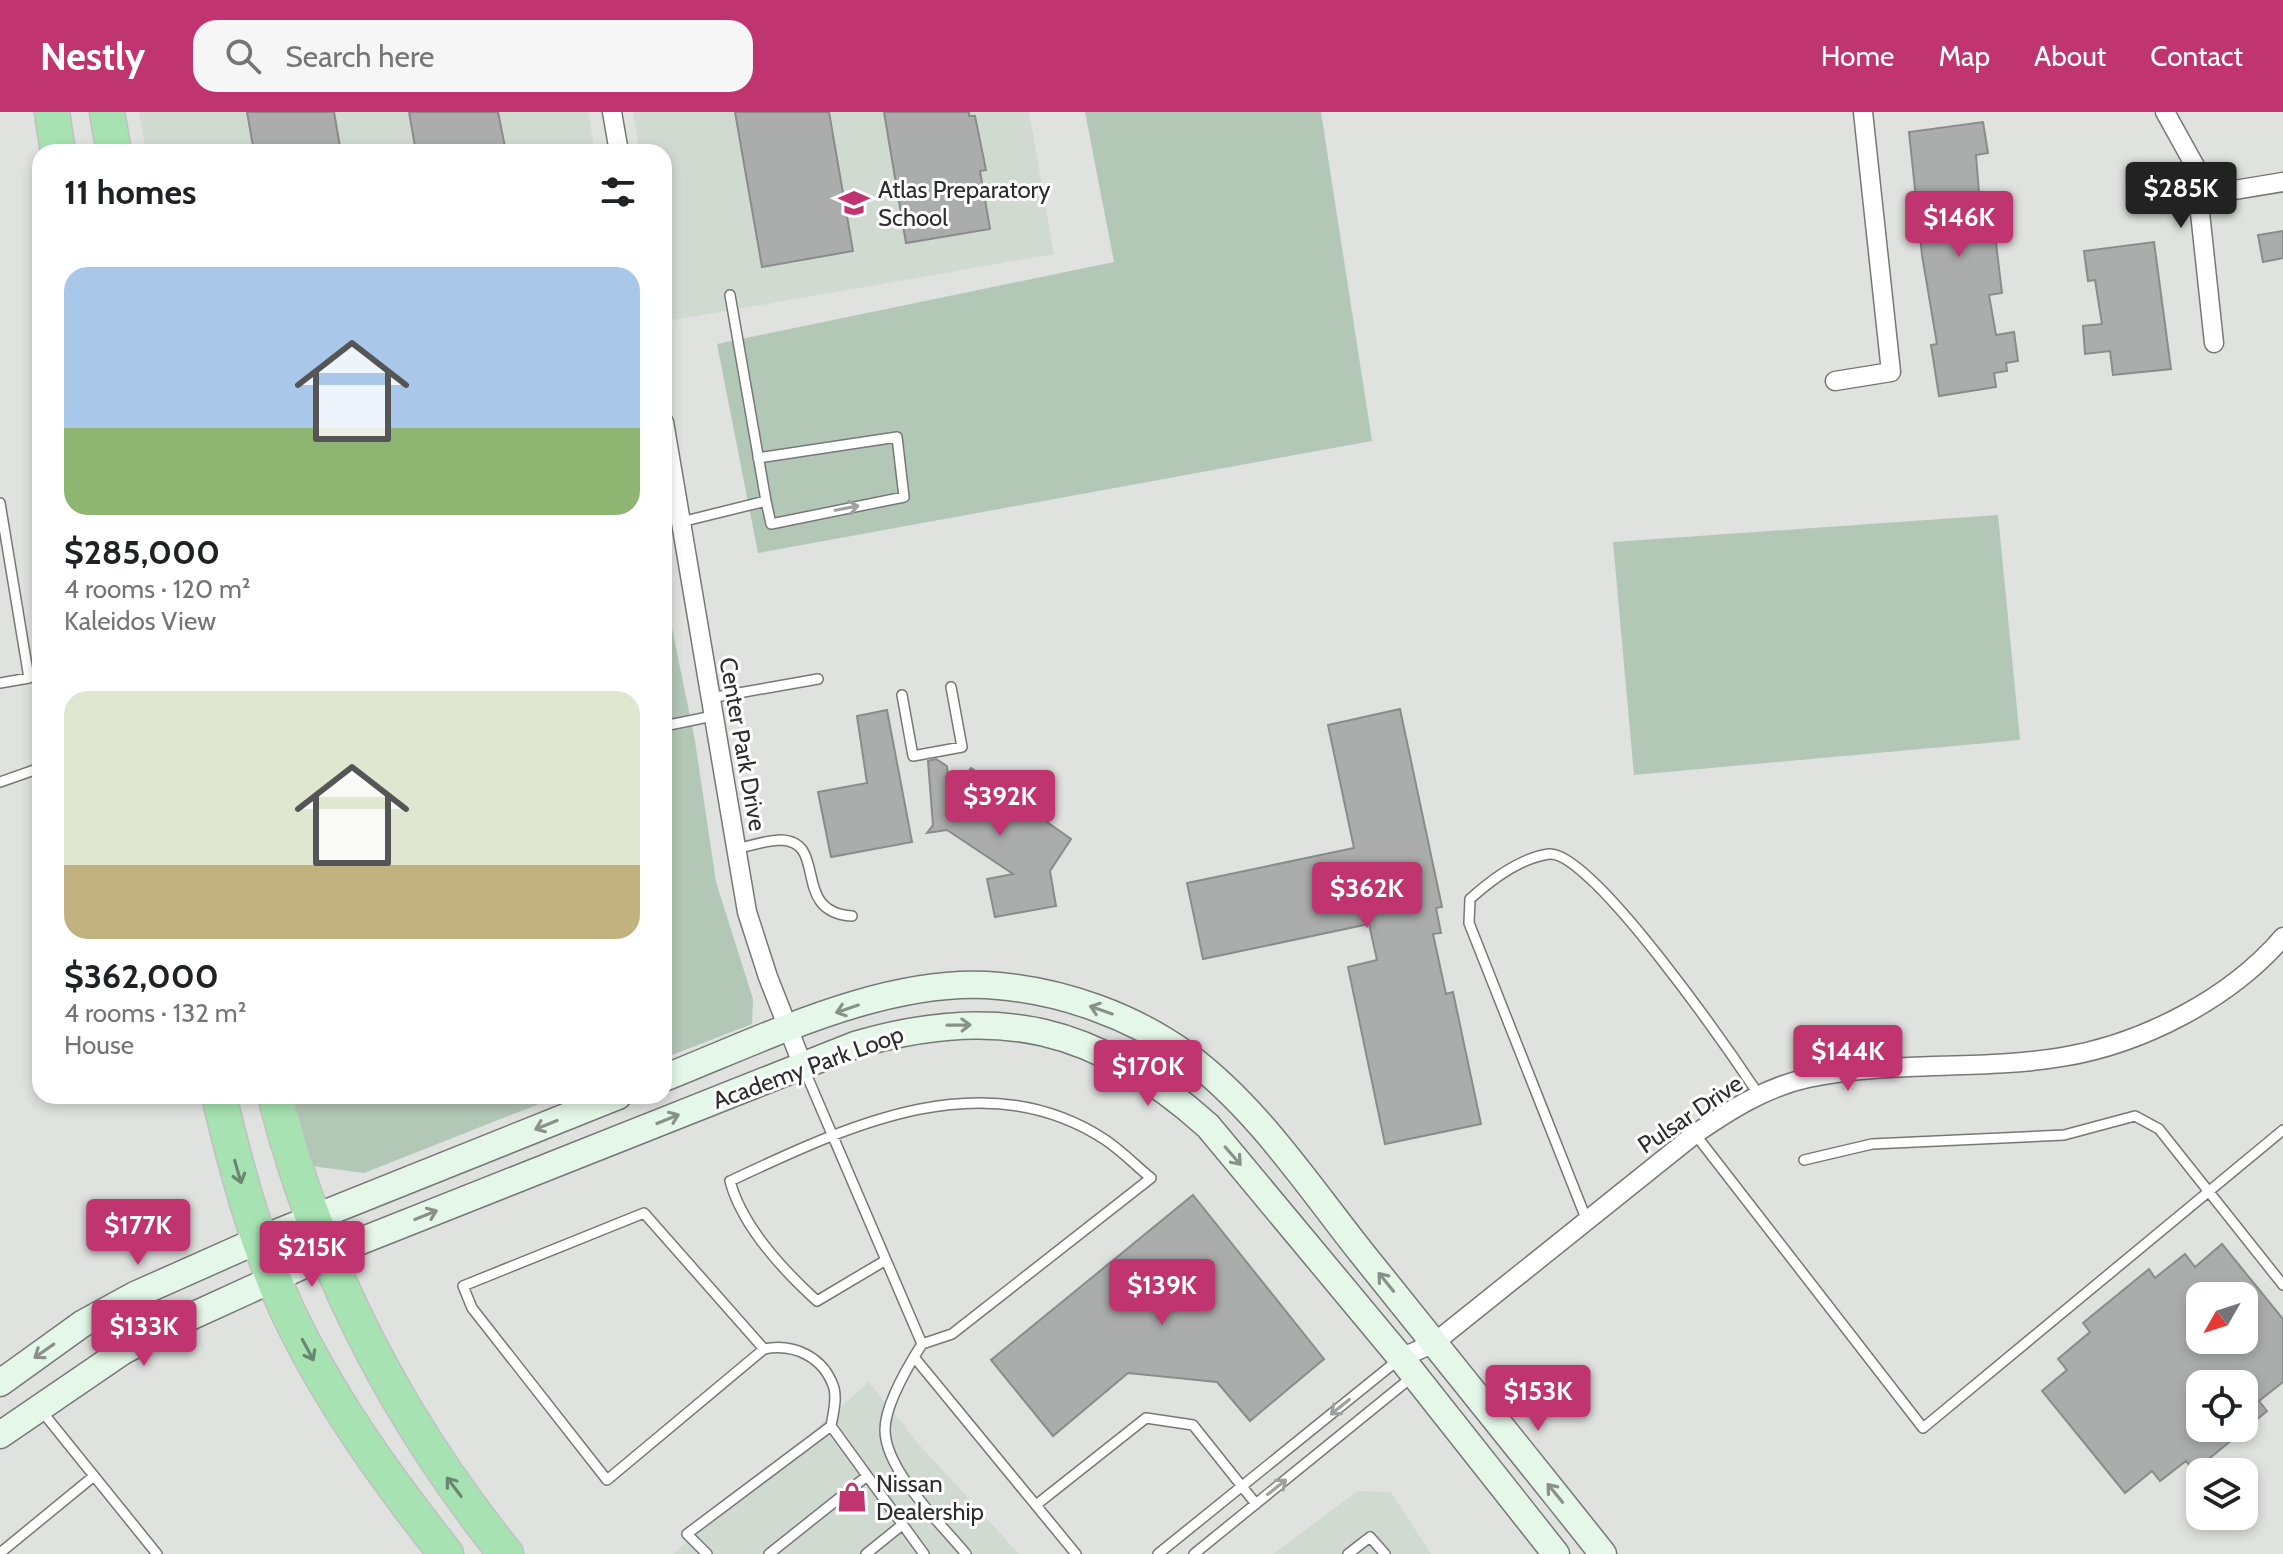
<!DOCTYPE html>
<html lang="en">
<head>
<meta charset="utf-8">
<style>
  :root { --surface:#fff; --page:#f6f6f6; --text:#202124; --muted:#757577; --accent:#c0356f }
  body { margin:0; font-family:Cabin,sans-serif; background:var(--page); color:var(--text); height:100vh; display:flex; flex-direction:column; font-size:30px; white-space:nowrap }
  * { box-sizing:border-box; margin:0 }
  p { font-size:26px; color:var(--muted) }
  .icon { flex:none; width:44px; height:44px; fill:none; stroke:currentColor; stroke-width:2; stroke-linecap:round; stroke-linejoin:round }
  .map { position:relative; flex:1; overflow:hidden }
  .details { position:absolute; left:32px; top:32px; width:640px; height:960px; display:flex; flex-direction:column; background:var(--surface); border-radius:24px; box-shadow:0 4px 12px #0003 }
  .details>* { flex:none }
  .needle { width:52px; rotate:231deg }
  .controls { position:absolute; left:2186px; top:1170px; display:grid; gap:16px }
  .controls a { display:grid; place-items:center; width:72px; height:72px; border-radius:16px; background:var(--surface); box-shadow:0 4px 12px #0003; font-size:40px }
  .price { position:absolute; translate:-50% -68px; padding:0 18px; border-radius:8px; background:var(--accent); color:#fff; font-size:26px; line-height:52px; filter:drop-shadow(0 2px 4px #0008) }
  .price::after { content:''; position:absolute; left:50%; top:48px; width:24px; height:18px; margin-left:-12px; background:inherit; clip-path:polygon(0 0,100% 0,50% 100%) }
  .price.active { background:#222; color:#fff }
  ul { padding:0; list-style:none }
  li { display:grid; align-content:center; gap:16px; height:424px; padding:0 32px }
  li span { display:grid; place-items:center; height:248px; border-radius:24px; color:#555 }
  li>.icon { margin-inline-start:auto }
  span .icon { width:144px; height:144px; fill:#fffc; stroke-width:1 }
  li b { font-size:34px }
  h2 { display:flex; justify-content:space-between; align-items:center; height:96px; padding:0 32px; font-size:34px }
  header { display:flex; align-items:center; gap:48px; box-sizing:border-box; height:112px; padding:0 40px; background:var(--accent); color:#fff }
  header strong { font-size:38px }
  nav { display:flex; gap:44px; margin-inline-start:auto; font-size:28px }
  .search { width:560px; height:72px; background:var(--page); display:flex; align-items:center; gap:20px; box-sizing:border-box; padding:0 28px; border-radius:24px; color:var(--muted); font-size:30px }
  .map>svg:first-child { display:block }
  .built { fill:#d0dad1 }
  .grass { fill:#b3c7b6 }
  .building { fill:#aaadab; stroke:#898c8a; stroke-width:2; fill-rule:evenodd }
  .lines { fill:none; stroke-linecap:round; stroke-linejoin:round }
  .lane-casing { stroke:#767876; stroke-width:12 }
  .street-casing { stroke:#767876; stroke-width:21 }
  .secondary-casing { stroke:#767876; stroke-width:29 }
  .highway-casing { stroke:#c0c0c0; stroke-width:37 }
  .lane { stroke:#fff; stroke-width:9 }
  .street { stroke:#fff; stroke-width:18 }
  .secondary { stroke:#e5f7e8; stroke-width:26 }
  .highway { stroke:#a7e3b2; stroke-width:34 }
  .oneway { stroke:#a0a0a0 }
  .oneway2 { stroke:#88928a }
  .oneway3 { stroke:#6a886f }
  .labels { text-anchor:middle; dominant-baseline:central; stroke-width:6; stroke-linejoin:round; paint-order:stroke }
  .poi-label { font-size:24px; fill:#2c2d2c; stroke:#fff; text-anchor:start }
  .street-label { font-size:24px; fill:#2c2d2c; stroke:#fff }
</style>
</head>
<body>
<header>
<strong>Nestly</strong>
<div class="search"><svg class="icon" aria-label="search" viewBox="0 0 24 24"><circle cx="10" cy="10" r="6"/><path d="M15 15l6 6"/></svg>Search here</div>
<nav><a>Home</a><a>Map</a><a>About</a><a>Contact</a></nav>
</header>
<div class="map">
<svg width="2283" height="1442" viewBox="0 0 2283 1442">
  <rect width="100%" height="100%" fill="#dfe2df"/>
  <path class="built" d="M139,0H588L595,40H146Z
    M633,0H1029L1054,142L668,209L664,183V40H640Z
    M869,1270L915,1328L1019,1442H673Z
    M1358,1379L1391,1380L1431,1442H1273Z"/>
  <path class="grass" d="M1085,0H1321L1372,329L758,441L717,232L1114,150Z
    M1998,403L2020,628L1634,663L1613,430Z
    M664,477L695,629L716,770L753,887L752,912L664,946Z
    M293,984H559L364,1061L312,1054Z"/>
  <path class="building" d="M247,0H334L341,40H254Z
    M409,0H498L506,40H416Z
    M735,0H829L853,139L762,155Z
    M884,0H969V4H975L986,58L980,59L990,117L906,131Z
    M1983,10L1988,41L1976,43L1981,107L1993,106L2002,181L1989,183L1996,223L2014,220L2018,249L2006,251L2007,259L1994,261L1996,275L1939,284L1931,233L1937,232L1922,143L1909,20Z
    M2283,119V146L2263,150L2258,123Z
    M2154,130L2171,257L2113,263L2110,239L2085,242L2083,214L2102,212L2095,168L2088,169L2084,139Z
    M1400,597L1442,795L1436,796L1441,821L1433,822L1446,882L1453,880L1481,1012L1385,1032L1348,855L1377,848L1369,812L1203,847L1187,771L1354,736L1328,613Z
    M887,598L912,730L831,745L818,680L867,671L857,604Z
    M936,647L947,654L950,687L971,656L1071,727L1050,759L1056,794L995,805L987,767L1013,762L947,718L927,721L933,713L928,649Z
    M1193,1083L1324,1247L1250,1309L1217,1270L1128,1261L1053,1324L991,1248Z
    M2222,1132L2283,1207V1270L2259,1289L2267,1299L2194,1359L2186,1349L2160,1369L2152,1359L2125,1381L2042,1279L2067,1258L2058,1247L2090,1220L2083,1211L2149,1157L2155,1166L2185,1142L2195,1155ZM2200,1184H2244V1228H2200ZM2200,1272H2244V1316H2200Z"/>
  <g class="lines">
    <g class="lane-casing">
      <path id="lane" d="M730,183L766,389
        M0,391L29,566L0,571
        M681,410L766,389L771,412L904,385L897,325L758,346
        M902,583L913,644L962,635L951,575
        M710,586L818,567
        M664,614L713,604
        M0,670L40,656
        M736,737C750,734 767,728 781,728C829,730 790,800 852,804
        M804,957L922,1232C908,1254 885,1292 885,1318C885,1358 941,1412 966,1442
        M1695,1022L1923,1316L2283,1018
        M1804,1048L1872,1032L2064,1023L2135,1004L2159,1017L2283,1173
        M1587,1109L1469,811L1470,787C1491,768 1520,746 1549,742C1591,737 1733,944 1759,983
        M886,1148L817,1189C783,1158 742,1114 730,1069C846,1015 982,948 1104,1027C1121,1038 1136,1054 1151,1066L952,1222L922,1232
        M914,1245L1076,1442
        M40,1297L157,1442
        M831,1314L924,1442
        M1036,1393L1146,1306L1193,1313L1256,1392
        M0,1441L94,1364
        M707,1442L687,1422L831,1314C833,1302 837,1288 834,1276C824,1245 794,1231 764,1237L607,1368L472,1196L463,1174L644,1101L764,1237
        M769,1442L867,1364
        M866,1442L902,1413
        M1158,1442L1398,1248
        M1194,1442L1412,1265
        M1348,1442L1370,1425L1385,1442"/>
    </g>
    <g class="street-casing">
      <path id="street" d="M612,0L619,40
        M2165,0L2195,54L2214,231
        M2198,84L2283,70
        M1835,269L1891,260L1863,0
        M664,310L747,800L768,865L803,954
        M1401,1246L1434,1231L1695,1022C1730,998 1766,975 1808,966C1892,948 1979,959 2062,945C2142,932 2230,887 2283,825"/>
    </g>
    <g class="secondary-casing">
      <path id="secondary" d="M664,966C765,926 889,863 999,874C1064,880 1132,904 1185,942C1256,994 1307,1072 1361,1140C1442,1241 1523,1341 1603,1442
        M0,1271L82,1212L135,1183L261,1127L618,984
        M0,1323L123,1239L179,1210L328,1142L855,933C997,891 1098,915 1208,1014L1401,1246L1556,1442"/>
    </g>
    <g class="highway-casing">
      <path id="highway" d="M52,0L58,40
        M107,0L114,40
        M219,984C236,1056 256,1130 287,1198C329,1287 386,1366 446,1442
        M275,984C318,1153 397,1307 506,1442"/>
    </g>
    <use href="#lane" class="lane"/>
    <use href="#street" class="street"/>
    <use href="#secondary" class="secondary"/>
    <use href="#highway" class="highway"/>
  </g>
  <defs><path id="oneway-shaft" d="M-6 0H5M1.5-3L5.5 0L1.5 3" fill="none" stroke-width="1.6" stroke-linecap="round" stroke-linejoin="round" transform="scale(2)"/></defs>
  <g class="oneway">
    <use href="#oneway-shaft" transform="translate(847 396) rotate(-11)"/>
    <use href="#oneway-shaft" transform="translate(1340 1295) rotate(141)"/>
    <use href="#oneway-shaft" transform="translate(1277 1375) rotate(-39)"/>
  </g>
  <g class="oneway2">
    <use href="#oneway-shaft" transform="translate(847 897) rotate(161)"/>
    <use href="#oneway-shaft" transform="translate(1101 898) rotate(-161)"/>
    <use href="#oneway-shaft" transform="translate(959 913) rotate(-1)"/>
    <use href="#oneway-shaft" transform="translate(668 1007) rotate(-22)"/>
    <use href="#oneway-shaft" transform="translate(546 1013) rotate(158)"/>
    <use href="#oneway-shaft" transform="translate(1233 1044) rotate(49)"/>
    <use href="#oneway-shaft" transform="translate(426 1103) rotate(-22)"/>
    <use href="#oneway-shaft" transform="translate(1386 1170) rotate(-129)"/>
    <use href="#oneway-shaft" transform="translate(44 1239) rotate(145)"/>
    <use href="#oneway-shaft" transform="translate(1555 1381) rotate(-129)"/>
  </g>
  <g class="oneway3">
    <use href="#oneway-shaft" transform="translate(238 1060) rotate(74)"/>
    <use href="#oneway-shaft" transform="translate(308 1238) rotate(62)"/>
    <use href="#oneway-shaft" transform="translate(454 1375) rotate(-127)"/>
  </g>
  <defs>
    <g id="school-bare" transform="scale(2.4)"><path d="M0-5L7-2L0 1L-7-2ZM-4 1L0 2.5L4 1V4Q0 6-4 4Z" fill="#c0356f" stroke="#fff" stroke-width="2.5" paint-order="stroke"/></g>
    <g id="shop-bare" transform="scale(2.4)"><path d="M-5-2.5h2.3a2.7 3.5 0 0 1 5.4 0H5L5.5 6h-11ZM-1.5-2.5h3a1.5 2.3 0 0 0-3 0Z" fill="#c0356f" stroke="#fff" stroke-width="2.5" paint-order="stroke"/></g>
  </defs>
  <g fill-rule="evenodd">
    <use href="#school-bare" x="854" y="91"/>
    <use href="#shop-bare" x="852" y="1385"/>
  </g>
  <g class="labels">
    <g class="poi-label">
      <text x="878" y="77">Atlas Preparatory<tspan x="878" dy="28">School</tspan></text>
      <text x="876" y="1371">Nissan<tspan x="876" dy="28">Dealership</tspan></text>
    </g>
    <g class="street-label">
      <text transform="translate(743 632) rotate(80)">Center Park Drive</text>
      <text transform="translate(808 955) rotate(-20)">Academy Park Loop</text>
      <text transform="translate(1690 1002) rotate(-34)">Pulsar Drive</text>
    </g>
  </g>
</svg>
<div class="controls">
<a><svg class="needle" viewBox="-14 -14 28 28"><path d="M0-13l5 13h-10z" fill="#e53935"/><path d="M0 13l5-13h-10z" fill="#757577"/></svg></a>
<a><svg class="icon" aria-label="locate" viewBox="0 0 24 24"><circle cx="12" cy="12" r="6"/><path d="M12 2v4M12 18v4M2 12h4M18 12h4"/></svg></a>
<a><svg class="icon" aria-label="layers" viewBox="0 0 24 24"><path d="M12 4l9 5-9 5-9-5zM3 14l9 5 9-5"/></svg></a>
</div>
<b class="price active" style="left:2181px;top:118px">$285K</b>
<b class="price" style="left:1959px;top:147px">$146K</b>
<b class="price" style="left:1000px;top:726px">$392K</b>
<b class="price" style="left:1367px;top:818px">$362K</b>
<b class="price" style="left:1848px;top:981px">$144K</b>
<b class="price" style="left:1148px;top:996px">$170K</b>
<b class="price" style="left:138px;top:1155px">$177K</b>
<b class="price" style="left:312px;top:1177px">$215K</b>
<b class="price" style="left:1162px;top:1215px">$139K</b>
<b class="price" style="left:144px;top:1256px">$133K</b>
<b class="price" style="left:1538px;top:1321px">$153K</b>
<section class="details">
<h2>11 homes<svg class="icon" aria-label="filters" viewBox="0 0 24 24"><path d="M4 7h16M4 17h16"/><circle cx="9" cy="7" r="2"/><circle cx="15" cy="17" r="2"/></svg></h2>
<ul>
<li><span style="background:linear-gradient(#a9c7e8 65%,#8fb573 0)"><svg class="icon" aria-label="home" viewBox="0 0 24 24"><path d="M3 11l9-7 9 7M6 9v11h12V9"/></svg></span><div><b>$285,000</b><p>4 rooms · 120 m²</p><p>Kaleidos View</p></div></li>
<li><span style="background:linear-gradient(#dfe7d0 70%,#c2b280 0)"><svg class="icon" aria-label="home" viewBox="0 0 24 24"><path d="M3 11l9-7 9 7M6 9v11h12V9"/></svg></span><div><b>$362,000</b><p>4 rooms · 132 m²</p><p>House</p></div></li>
</ul>
</section>
</div>
</body>
</html>
